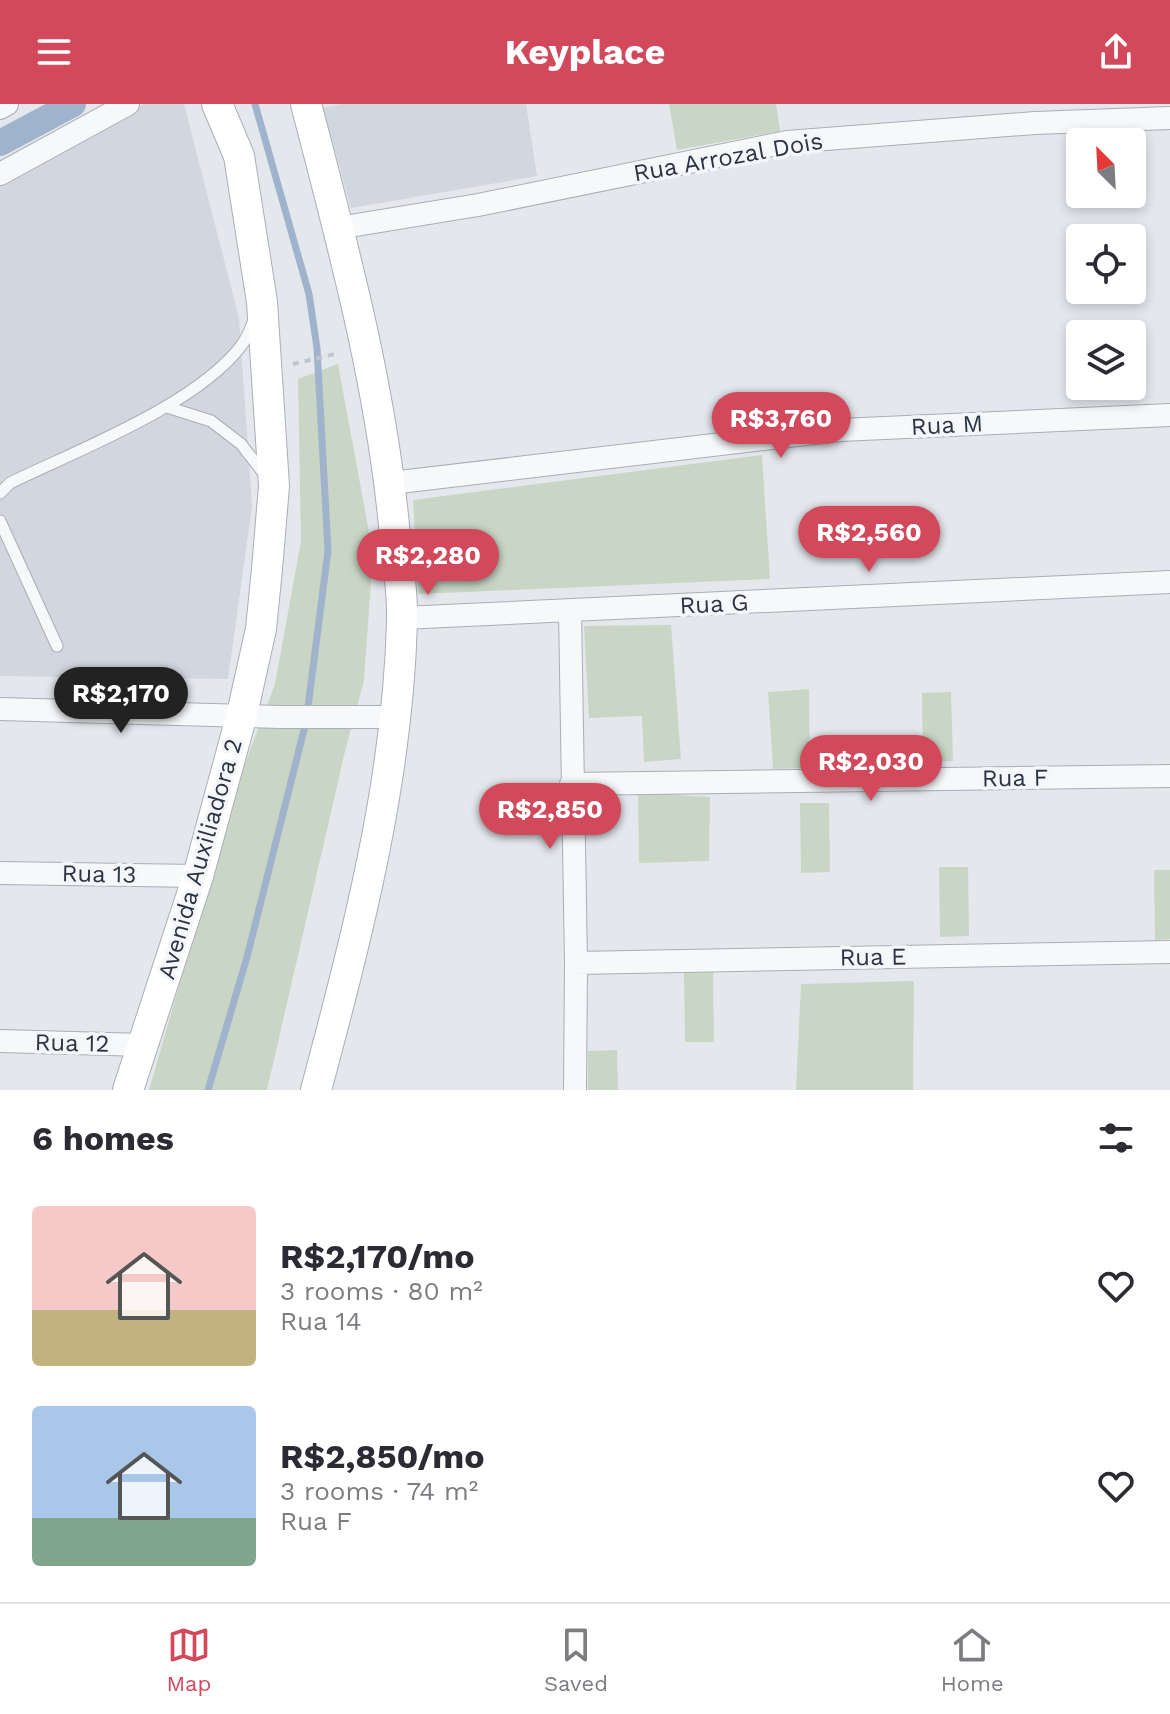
<!DOCTYPE html>
<html lang="en">
<head>
<meta charset="utf-8">
<style>
  :root { --surface:#fff; --page:#f2f2f3; --text:#2b2b33; --muted:#7c7c81; --line:#e1e1e2; --accent:#d1495b }
  body { margin:0; font-family:"Work Sans",sans-serif; background:var(--page); color:var(--text); height:100vh; display:flex; flex-direction:column; font-size:30px; white-space:nowrap }
  * { box-sizing:border-box; margin:0 }
  p { font-size:26px; color:var(--muted) }
  .icon { flex:none; width:44px; height:44px; fill:none; stroke:currentColor; stroke-width:2; stroke-linecap:round; stroke-linejoin:round }
  .map { position:relative; height:986px; overflow:hidden }
  .sheet { display:flex; flex-direction:column; background:var(--surface); flex:1 }
  .sheet>* { flex:none }
  .needle { width:52px; rotate:336deg }
  .fabs { position:absolute; left:1066px; top:24px; display:grid; gap:16px }
  .fabs a { display:grid; place-items:center; width:80px; height:80px; border-radius:8px; background:var(--surface); box-shadow:0 4px 12px #0003; font-size:40px }
  .price { position:absolute; translate:-50% -68px; padding:0 18px; border-radius:28px; background:var(--accent); color:#fff; font-size:26px; line-height:52px; filter:drop-shadow(0 2px 4px #0008) }
  .price::after { content:''; position:absolute; left:50%; top:48px; width:24px; height:18px; margin-left:-12px; background:inherit; clip-path:polygon(0 0,100% 0,50% 100%) }
  .price.on { background:#222; color:#fff }
  ul { padding:0; list-style:none }
  li { display:flex; align-items:center; gap:24px; height:200px; padding:0 32px }
  li span { display:grid; place-items:center; flex:none; width:224px; height:160px; border-radius:8px; color:#555 }
  li>.icon { margin-inline-start:auto }
  span .icon { width:96px; height:96px; fill:#fffc; stroke-width:1 }
  li b { font-size:34px }
  h2 { display:flex; justify-content:space-between; align-items:center; height:96px; padding:0 32px; font-size:34px }
  header { display:flex; justify-content:space-between; align-items:center; height:104px; padding:0 32px; background:var(--accent); color:#fff; font-size:36px; font-weight:700 }
  .dock { display:flex; justify-content:space-around; align-items:center; height:112px; border-top:2px solid var(--line); background:var(--surface); font-size:22px; color:var(--muted) }
  .dock a { display:grid; justify-items:center; gap:4px }
  .dock .on { color:var(--accent) }
  .map>svg:first-child { display:block }
  .built { fill:#d2d6de }
  .green { fill:#c9d6c5 }
  .lines { fill:none; stroke-linecap:round; stroke-linejoin:round }
  .stream { stroke:#9fb4cc; stroke-width:7 }
  .canal { stroke:#9fb4cc; stroke-width:26 }
  .lane-casing { stroke:#a9aeb7; stroke-width:13 }
  .street-casing { stroke:#a9aeb7; stroke-width:24 }
  .secondary-casing { stroke:#a9aeb7; stroke-width:32 }
  .path { stroke:#c2c5cb; stroke-width:4; stroke-dasharray:6 6; stroke-linecap:butt }
  .lane { stroke:#f7f8fa; stroke-width:11 }
  .street { stroke:#f7f8fa; stroke-width:22 }
  .secondary { stroke:#fff; stroke-width:30 }
  .labels { text-anchor:middle; dominant-baseline:central; stroke-width:7; stroke-linejoin:round; paint-order:stroke }
  .street-label { font-size:24px; fill:#2b3445; stroke:#f4f6f9 }
</style>
</head>
<body>
<header><svg class="icon" aria-label="menu" viewBox="0 0 24 24"><path d="M4 6h16M4 12h16M4 18h16"/></svg>Keyplace<svg class="icon" aria-label="share" viewBox="0 0 24 24"><path d="M12 15V3M7 8l5-5 5 5M5 13v7h14v-7"/></svg></header>
<div class="map">
<svg width="1170" height="986" viewBox="0 0 1170 986">
  <rect width="100%" height="100%" fill="#e4e7ec"/>
  <path class="built" d="M144,0H184L239,214L252,402L228,575L0,572V78Z
    M341,0H526L537,72L351,104L323,4Z"/>
  <path class="green" d="M669,0H776L780,27L677,46Z
    M338,260L373,450L364,577L346,643L267,986H149L237,681L275,580L301,437L298,275Z
    M762,351L770,475L418,490L413,396Z
    M671,521L681,655L644,658L642,612L589,614L584,522Z
    M809,585L810,664L773,665L768,588Z
    M951,588L953,657L923,658L922,589Z
    M638,689L710,693L709,757L639,759Z
    M800,699H829L830,768L801,769Z
    M939,763H968L969,832L940,833Z
    M1154,766H1170V835L1155,836Z
    M713,868L714,938H685L684,869Z
    M914,877L913,986H796L801,880Z
    M617,946L618,986H588V947Z"/>
  <g class="lines">
    <path class="stream" d="M208,986L247,853L306,618L328,447L317,244L309,190L255,0"/>
    <path class="canal" d="M0,39L73,0"/>
    <g class="lane-casing">
      <path id="lane" d="M167,303L211,317L241,340L265,371
        M0,389L10,379C78,346 196,301 241,242C247,235 251,223 255,214
        M0,417L57,542"/>
    </g>
    <g class="street-casing">
      <path id="street" d="M0,4L7,0
        M0,70L128,0
        M338,124L478,101L787,38L1035,19L1170,14
        M391,379L840,326L1170,311
        M570,507L576,859L575,986
        M402,514L1170,478
        M0,605L280,613H395
        M571,680L1170,672
        M0,769L198,772
        M576,859L1170,848
        M0,937L144,941"/>
    </g>
    <g class="secondary-casing">
      <path id="secondary" d="M306,0C343,142 382,285 395,432C398,460 403,489 402,517C398,677 357,832 316,986
        M128,986L198,772L242,610L261,525L267,465L274,382L262,198L239,52L217,0"/>
    </g>
    <path class="path" d="M293,260L339,249"/>
    <use href="#lane" class="lane"/>
    <use href="#street" class="street"/>
    <use href="#secondary" class="secondary"/>
  </g>
  <g class="labels">
    <g class="street-label">
      <text transform="translate(728 53) rotate(-10)">Rua Arrozal Dois</text>
      <text transform="translate(947 321) rotate(-3)">Rua M</text>
      <text transform="translate(714 500) rotate(-3)">Rua G</text>
      <text transform="translate(1015 674) rotate(-1)">Rua F</text>
      <text transform="translate(200 755) rotate(-74)">Avenida Auxiliadora 2</text>
      <text transform="translate(99 770) rotate(1)">Rua 13</text>
      <text transform="translate(873 853) rotate(-1)">Rua E</text>
      <text transform="translate(72 939) rotate(1)">Rua 12</text>
    </g>
  </g>
</svg>
<div class="fabs">
<a><svg class="needle" viewBox="-14 -14 28 28"><path d="M0-13l5 13h-10z" fill="#e53935"/><path d="M0 13l5-13h-10z" fill="#7c7c81"/></svg></a>
<a><svg class="icon" aria-label="locate" viewBox="0 0 24 24"><circle cx="12" cy="12" r="6"/><path d="M12 2v4M12 18v4M2 12h4M18 12h4"/></svg></a>
<a><svg class="icon" aria-label="layers" viewBox="0 0 24 24"><path d="M12 4l9 5-9 5-9-5zM3 14l9 5 9-5"/></svg></a>
</div>
<b class="price" style="left:781px;top:356px">R$3,760</b>
<b class="price" style="left:869px;top:470px">R$2,560</b>
<b class="price" style="left:428px;top:493px">R$2,280</b>
<b class="price on" style="left:121px;top:631px">R$2,170</b>
<b class="price" style="left:871px;top:699px">R$2,030</b>
<b class="price" style="left:550px;top:747px">R$2,850</b>
</div>
<section class="sheet">
<h2>6 homes<svg class="icon" aria-label="filters" viewBox="0 0 24 24"><path d="M4 7h16M4 17h16"/><circle cx="9" cy="7" r="2"/><circle cx="15" cy="17" r="2"/></svg></h2>
<ul>
<li><span style="background:linear-gradient(#f6c9c9 65%,#c2b280 0)"><svg class="icon" aria-label="home" viewBox="0 0 24 24"><path d="M3 11l9-7 9 7M6 9v11h12V9"/></svg></span><div><b>R$2,170/mo</b><p>3 rooms · 80 m²</p><p>Rua 14</p></div><svg class="icon" aria-label="heart" viewBox="0 0 24 24"><path d="M12 20l-8-8c-3-5 5-10 8-4 3-6 11-1 8 4z"/></svg></li>
<li><span style="background:linear-gradient(#a9c7e8 70%,#7fa58c 0)"><svg class="icon" aria-label="home" viewBox="0 0 24 24"><path d="M3 11l9-7 9 7M6 9v11h12V9"/></svg></span><div><b>R$2,850/mo</b><p>3 rooms · 74 m²</p><p>Rua F</p></div><svg class="icon" aria-label="heart" viewBox="0 0 24 24"><path d="M12 20l-8-8c-3-5 5-10 8-4 3-6 11-1 8 4z"/></svg></li>
</ul>
</section>
<nav class="dock">
<a class="on"><svg class="icon" aria-label="map" viewBox="0 0 24 24"><path d="M3 6l6-2 6 2 6-2v14l-6 2-6-2-6 2zM9 4v14M15 6v14"/></svg>Map</a>
<a><svg class="icon" aria-label="saved" viewBox="0 0 24 24"><path d="M7 4h10v16l-5-4-5 4z"/></svg>Saved</a>
<a><svg class="icon" aria-label="home" viewBox="0 0 24 24"><path d="M3 11l9-7 9 7M6 9v11h12V9"/></svg>Home</a>
</nav>
</body>
</html>
